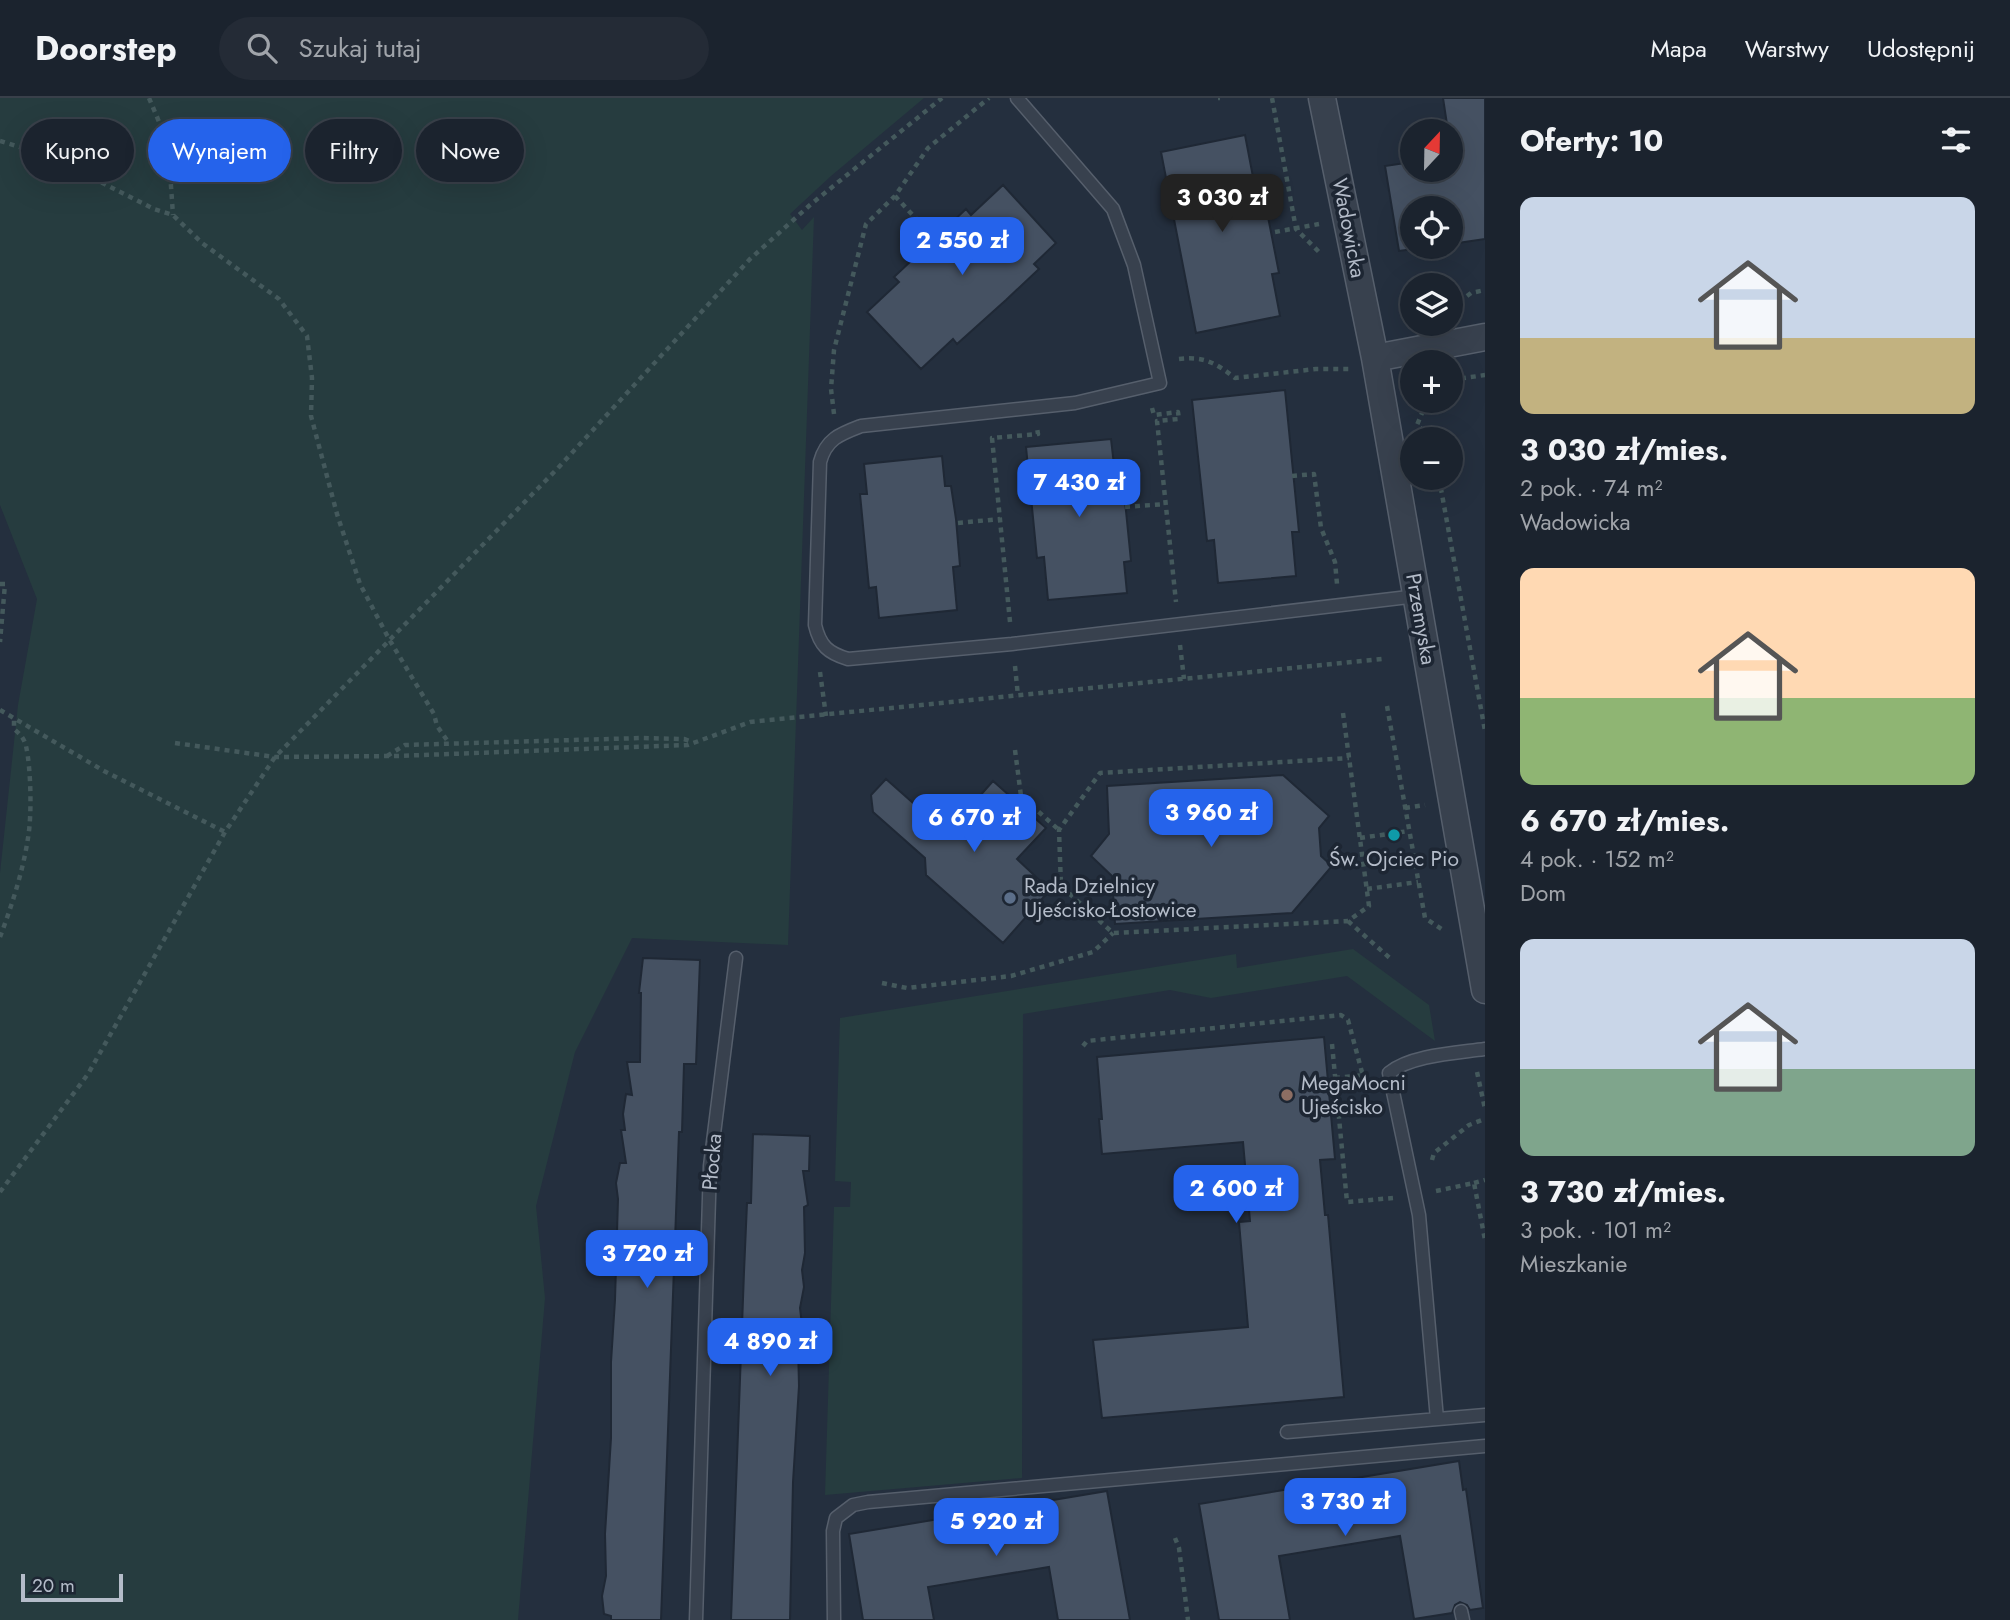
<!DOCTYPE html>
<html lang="pl">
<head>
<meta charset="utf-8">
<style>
  :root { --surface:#1b232e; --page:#242b36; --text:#f1f3f6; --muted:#a0a4aa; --line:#39404a; --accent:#2563eb }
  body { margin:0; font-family:Jost,sans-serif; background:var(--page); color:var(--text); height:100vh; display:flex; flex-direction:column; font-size:26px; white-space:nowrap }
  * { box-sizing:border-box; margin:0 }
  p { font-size:23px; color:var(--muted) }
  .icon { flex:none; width:38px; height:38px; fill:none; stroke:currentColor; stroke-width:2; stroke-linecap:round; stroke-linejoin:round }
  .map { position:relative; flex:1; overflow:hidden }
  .drawer { display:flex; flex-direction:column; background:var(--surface); width:525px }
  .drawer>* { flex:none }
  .guide { position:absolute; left:21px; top:21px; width:665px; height:63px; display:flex; gap:14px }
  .needle { width:46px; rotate:22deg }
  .tools { position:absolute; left:1400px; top:21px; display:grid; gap:14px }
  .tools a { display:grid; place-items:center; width:63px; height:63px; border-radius:50%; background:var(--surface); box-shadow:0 7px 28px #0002,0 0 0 2px var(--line); font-size:35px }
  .scale { position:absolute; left:21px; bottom:18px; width:102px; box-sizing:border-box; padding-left:7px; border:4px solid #b4bcc9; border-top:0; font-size:19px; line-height:24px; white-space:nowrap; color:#b4bcc9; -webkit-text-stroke:5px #1d2633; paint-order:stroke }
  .price { position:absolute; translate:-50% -60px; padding:0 16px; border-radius:14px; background:var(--accent); color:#fff; font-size:23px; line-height:46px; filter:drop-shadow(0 2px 4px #0008) }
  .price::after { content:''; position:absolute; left:50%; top:42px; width:21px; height:16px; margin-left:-10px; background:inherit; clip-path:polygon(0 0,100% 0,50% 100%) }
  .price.current { background:#222; color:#fff }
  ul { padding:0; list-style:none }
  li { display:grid; align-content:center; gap:14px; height:371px; padding:0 35px }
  li span { display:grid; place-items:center; height:217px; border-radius:14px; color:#555 }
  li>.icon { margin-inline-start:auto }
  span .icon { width:126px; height:126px; fill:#fffc; stroke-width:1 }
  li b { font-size:30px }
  h2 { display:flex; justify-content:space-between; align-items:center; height:84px; padding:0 35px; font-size:30px }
  .pill { padding:0 24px; border-radius:32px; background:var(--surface); box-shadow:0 7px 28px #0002,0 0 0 2px var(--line); font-size:24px; line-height:63px }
  .pill.current { background:var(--accent); color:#fff }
  header { display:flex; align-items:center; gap:42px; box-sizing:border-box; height:98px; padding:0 35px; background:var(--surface); border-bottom:2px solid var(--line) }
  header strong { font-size:33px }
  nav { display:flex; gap:38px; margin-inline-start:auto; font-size:24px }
  .search { width:490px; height:63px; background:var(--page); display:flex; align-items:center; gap:18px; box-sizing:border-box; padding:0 24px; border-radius:38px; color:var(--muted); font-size:26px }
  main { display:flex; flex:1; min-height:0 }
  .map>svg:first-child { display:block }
  .green { fill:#263c3f }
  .building { fill:#455162; stroke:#1f2835; stroke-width:2 }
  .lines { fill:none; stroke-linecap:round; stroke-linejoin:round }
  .lane-casing { stroke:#565f6c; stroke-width:15 }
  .street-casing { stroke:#565f6c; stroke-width:29 }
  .path { stroke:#44595c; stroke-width:4.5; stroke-dasharray:5 5; stroke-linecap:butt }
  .lane { stroke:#38414e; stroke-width:12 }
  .street { stroke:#38414e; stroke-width:26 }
  .culture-dot { fill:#0f9aa8; stroke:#1d2633; stroke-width:2.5 }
  .service-dot { fill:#5c6f8a; stroke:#1d2633; stroke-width:2.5 }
  .education-dot { fill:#8d6e63; stroke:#1d2633; stroke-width:2.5 }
  .labels { text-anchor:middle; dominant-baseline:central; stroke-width:7; stroke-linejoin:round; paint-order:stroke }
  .street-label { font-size:21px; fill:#b4bcc9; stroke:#1d2633 }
  .poi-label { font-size:21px; fill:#b4bcc9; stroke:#1d2633; text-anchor:start }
</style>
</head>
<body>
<header>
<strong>Doorstep</strong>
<div class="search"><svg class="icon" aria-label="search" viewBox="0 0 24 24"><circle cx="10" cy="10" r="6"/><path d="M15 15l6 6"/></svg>Szukaj tutaj</div>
<nav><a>Mapa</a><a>Warstwy</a><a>Udostępnij</a></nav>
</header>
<main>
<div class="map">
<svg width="1485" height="1522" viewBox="0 0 1485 1522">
  <rect width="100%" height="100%" fill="#242f3e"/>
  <path class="green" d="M0,0H924L831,78L790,116L802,132L814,119L788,847L632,840L575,954L536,1108L545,1200L518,1522H0V775L18,607L37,501L0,407Z
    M1353,851L1429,907L1435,943L1347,878L1211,900L1170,892L1023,916L1022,1380L825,1397L834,1109H850L851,1084L835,1083L840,920L1236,856L1237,870Z"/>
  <path class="building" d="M1443,0H1485V141L1451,146V110H1412V149H1428L1399,153L1385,68L1412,64V72H1451V33H1448Z
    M1245,37L1253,79L1260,78L1279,175L1272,176L1280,218L1196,235L1161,54Z
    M1003,87L1056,145L1034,166L1039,171L1006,202L957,246L953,241L921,271L867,214L899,184L894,179L966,111L971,117Z
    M1285,292L1299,434H1292L1296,478L1218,485L1214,442L1207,443L1192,302Z
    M1111,341L1116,384L1123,383L1131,463L1124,464L1127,495L1048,502L1044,459L1037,460L1026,349Z
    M942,358L945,388H951L956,421L960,468L953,469L957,512L879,520L876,489L869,490L860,396H867L864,366Z
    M1283,677L1329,718L1319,730L1321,758L1332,768L1292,815L1115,826L1112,778L1091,758L1109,736L1107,688Z
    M886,681L947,735L993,683L1046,730L1017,761L1050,792L1003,845L926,777L925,760L873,714L871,697Z
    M643,860L700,862L696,966H684L682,1034H679L661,1522H611V1518L604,1516L602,1498L606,1478L605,1436L611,1340V1264L615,1202L618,1101L616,1085L620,1065H626L621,1032H625L623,1016L626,996L632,997L627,964H640L641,895H639Z
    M1324,939L1335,1061L1320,1062L1325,1117H1328L1344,1299L1102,1320L1093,1242L1248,1229L1239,1124L1250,1123L1243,1044L1102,1056L1099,1021H1102L1097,959Z
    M753,1036L810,1038L809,1073H803L808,1107L804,1109L805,1155L802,1172L804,1189L800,1210L802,1227L798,1246L799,1288L793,1384L790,1522H731L744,1174L747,1105H751Z
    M1459,1363L1463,1392L1466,1391L1483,1510L1470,1512L1467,1507L1460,1504L1455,1507L1452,1515L1414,1521L1400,1438L1279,1458L1290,1522H1219L1199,1406Z
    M1107,1393L1130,1522H1058L1049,1469L928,1489L934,1522H863L849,1436Z"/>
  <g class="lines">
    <g class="lane-casing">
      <path id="lane" d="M1017,0L1113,111L1134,167L1160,285L1075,305L861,328C840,336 826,341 820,364L815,527C820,548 828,555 848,561L1012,546L1417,498
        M1437,1321L1419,1117L1389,975C1411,957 1457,955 1485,951
        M1287,1334L1485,1317
        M1461,1513L1463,1522
        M696,1522L710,1068L736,860
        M834,1522L833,1433L836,1420L853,1407L868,1404L1485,1348"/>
    </g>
    <g class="street-casing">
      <path id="street" d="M1322,0L1375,260L1485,892
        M1375,260L1485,239"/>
    </g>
    <path class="path" d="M149,0L168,45L173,117
      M1218,0H1220
      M1272,0L1296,131L1322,157
      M0,43L49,58L154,111L173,117L202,145L279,201L307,238L312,280L311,318L337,416L360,486L389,541L434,616L437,628L449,645
      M895,98L933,139
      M1275,134L1319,126
      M1451,210L1471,195L1485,192
      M1179,261C1204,258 1216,265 1235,280L1316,271H1349
      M1451,282L1485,277
      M1427,303L1417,327L1432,341
      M1152,310L1154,317L1178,314L1179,321L1157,323L1176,504
      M834,316L831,291L834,252L866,126L895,98L928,50L989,0
      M1292,378L1314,376L1321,430L1335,464L1337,486
      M1439,380L1485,633
      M1125,409L1165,406
      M958,425L1000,421
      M0,486H5L0,544
      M1010,524L992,340L1038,336L1037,330
      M1180,547L1184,581
      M1015,568L1018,598
      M820,574L826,618
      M1387,608L1425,820L1443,832
      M0,612L104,673L225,734
      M1343,615L1369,808L1348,823L1113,835L1061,788L1059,732L1100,675L1349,660
      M175,645L275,659L396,658L688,647L750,624L1382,561
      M1015,652L1021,698L1059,732
      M387,658L405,647L642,640L684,641L693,644
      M1405,710L1425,707
      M1360,740L1409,733
      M1367,791L1418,784
      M1348,823L1392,862
      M0,839C12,807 23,773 28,740C32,718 31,670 26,648C24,640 20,636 14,631V621
      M882,885L907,890L1011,878L1093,854L1113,835
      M1332,946L1347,1104L1393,1100
      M1083,948L1087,943L1341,917L1348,922L1363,978
      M1477,974L1485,1011
      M1335,980L1366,977
      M1432,1062L1434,1055L1469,1027L1485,1021
      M1474,1085L1485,1082
      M1436,1093L1474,1085L1485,1142
      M0,1094L88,976L225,734L275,659L558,370L750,161L810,107L942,0
      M1175,1440L1179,1450L1188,1522"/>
    <use href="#lane" class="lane"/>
    <use href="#street" class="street"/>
  </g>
  <circle class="culture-dot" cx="1394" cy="737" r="7"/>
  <circle class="service-dot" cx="1010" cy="800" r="7"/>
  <circle class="education-dot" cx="1287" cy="997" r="7"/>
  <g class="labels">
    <g class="street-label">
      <text transform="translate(1349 130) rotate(79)">Wadowicka</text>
      <text transform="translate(1421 521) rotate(80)">Przemyska</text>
      <text transform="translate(712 1064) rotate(-85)">Płocka</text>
    </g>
    <g class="poi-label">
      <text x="1394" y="761" text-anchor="middle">Św. Ojciec Pio</text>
      <text x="1024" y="788">Rada Dzielnicy<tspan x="1024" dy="24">Ujeścisko-Łostowice</tspan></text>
      <text x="1301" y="985">MegaMocni<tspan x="1301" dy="24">Ujeścisko</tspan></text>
    </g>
  </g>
</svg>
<div class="tools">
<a><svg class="needle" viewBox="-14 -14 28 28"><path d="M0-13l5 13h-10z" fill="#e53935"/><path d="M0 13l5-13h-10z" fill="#a0a4aa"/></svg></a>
<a><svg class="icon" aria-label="locate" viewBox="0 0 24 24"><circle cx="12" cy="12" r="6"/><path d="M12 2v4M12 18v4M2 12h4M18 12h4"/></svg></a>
<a><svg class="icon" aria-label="layers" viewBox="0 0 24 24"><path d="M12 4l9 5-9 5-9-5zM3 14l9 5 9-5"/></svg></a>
<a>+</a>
<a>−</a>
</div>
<div class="scale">20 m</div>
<b class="price current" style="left:1222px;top:136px">3 030 zł</b>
<b class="price" style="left:962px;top:179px">2 550 zł</b>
<b class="price" style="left:1079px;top:421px">7 430 zł</b>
<b class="price" style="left:1211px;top:751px">3 960 zł</b>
<b class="price" style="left:974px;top:756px">6 670 zł</b>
<b class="price" style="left:1236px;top:1127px">2 600 zł</b>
<b class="price" style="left:647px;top:1192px">3 720 zł</b>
<b class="price" style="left:770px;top:1280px">4 890 zł</b>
<b class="price" style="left:1345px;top:1440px">3 730 zł</b>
<b class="price" style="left:996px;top:1460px">5 920 zł</b>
<div class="guide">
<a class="pill">Kupno</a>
<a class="pill current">Wynajem</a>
<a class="pill">Filtry</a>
<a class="pill">Nowe</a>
</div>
</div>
<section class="drawer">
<h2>Oferty: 10<svg class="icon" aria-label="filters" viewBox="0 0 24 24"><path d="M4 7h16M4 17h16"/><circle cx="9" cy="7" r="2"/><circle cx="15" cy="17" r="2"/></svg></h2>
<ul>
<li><span style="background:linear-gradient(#c9d6e8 65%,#c2b280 0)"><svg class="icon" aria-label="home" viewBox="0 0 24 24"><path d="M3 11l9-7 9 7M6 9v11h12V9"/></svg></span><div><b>3 030 zł/mies.</b><p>2 pok. · 74 m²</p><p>Wadowicka</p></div></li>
<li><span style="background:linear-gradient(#ffd9b3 60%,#8fb573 0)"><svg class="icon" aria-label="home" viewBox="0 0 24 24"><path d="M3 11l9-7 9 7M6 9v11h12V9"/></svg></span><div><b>6 670 zł/mies.</b><p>4 pok. · 152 m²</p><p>Dom</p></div></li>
<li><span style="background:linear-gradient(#c9d6e8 60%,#7fa58c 0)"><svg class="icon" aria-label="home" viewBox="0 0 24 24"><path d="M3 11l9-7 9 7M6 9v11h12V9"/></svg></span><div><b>3 730 zł/mies.</b><p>3 pok. · 101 m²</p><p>Mieszkanie</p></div></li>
</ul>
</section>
</main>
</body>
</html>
